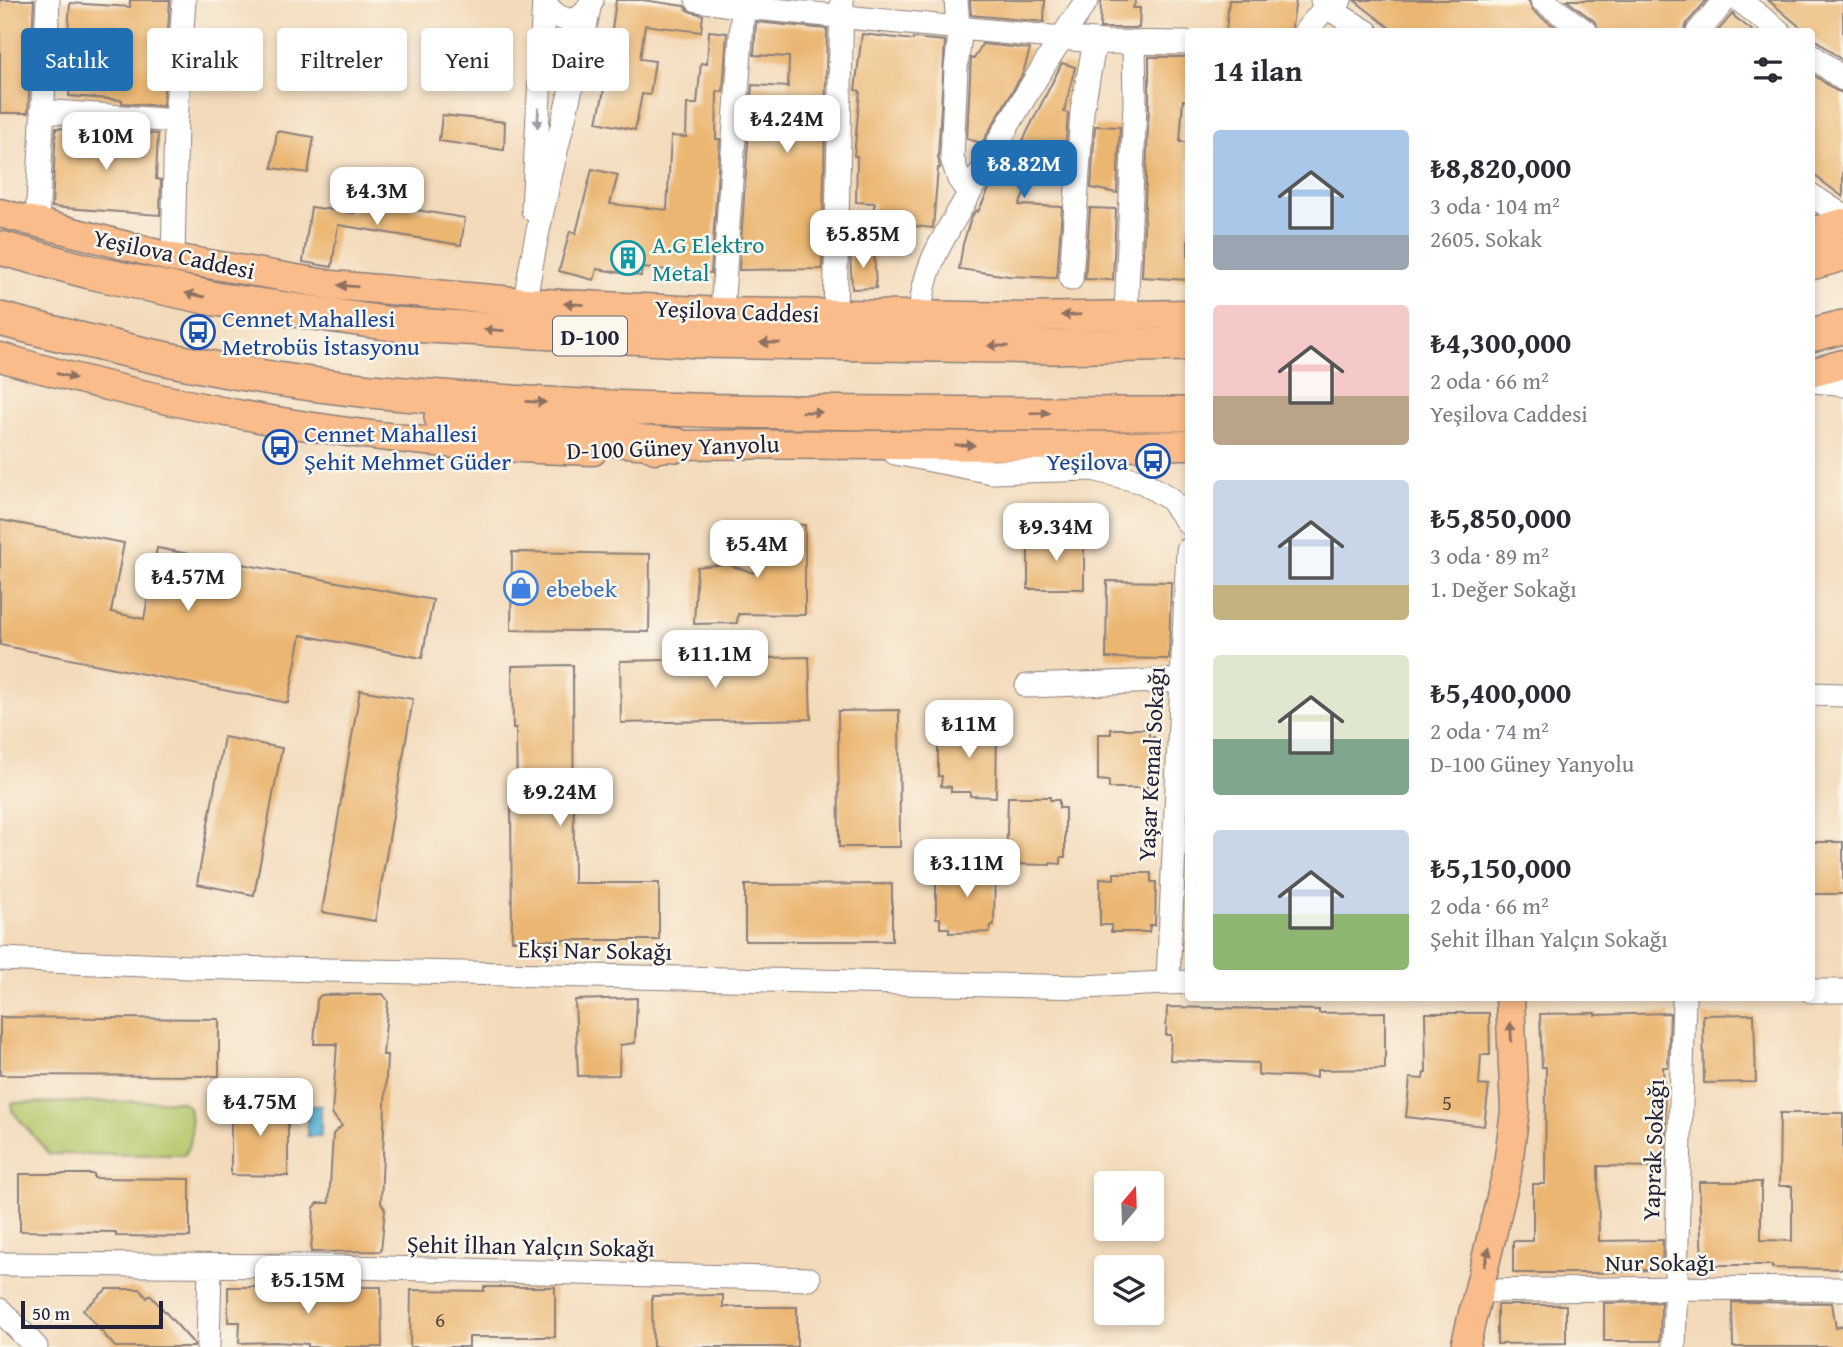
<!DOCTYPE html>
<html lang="tr">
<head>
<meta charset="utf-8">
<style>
  :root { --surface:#fff; --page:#f2f2f3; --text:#2b2b33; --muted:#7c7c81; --accent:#1f6fb2 }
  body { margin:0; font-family:"Gentium Book Plus",serif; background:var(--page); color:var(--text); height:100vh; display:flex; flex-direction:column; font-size:26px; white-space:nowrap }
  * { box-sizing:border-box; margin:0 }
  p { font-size:23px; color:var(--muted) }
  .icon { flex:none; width:38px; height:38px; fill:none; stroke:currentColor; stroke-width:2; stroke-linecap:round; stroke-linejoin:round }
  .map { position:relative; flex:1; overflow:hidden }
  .drawer { position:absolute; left:1185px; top:28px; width:630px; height:973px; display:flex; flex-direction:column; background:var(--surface); border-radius:7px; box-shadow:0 4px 10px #0003 }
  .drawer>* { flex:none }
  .banner { position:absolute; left:21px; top:28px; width:665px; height:63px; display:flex; gap:14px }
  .needle { width:46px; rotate:19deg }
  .fabs { position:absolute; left:1094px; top:1171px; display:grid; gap:14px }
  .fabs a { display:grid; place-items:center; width:70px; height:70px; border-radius:7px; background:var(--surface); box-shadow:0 4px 10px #0003; font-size:35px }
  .scale { position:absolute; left:21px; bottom:18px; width:142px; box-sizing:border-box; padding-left:7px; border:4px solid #22223b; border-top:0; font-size:19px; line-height:24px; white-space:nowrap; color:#22223b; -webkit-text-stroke:5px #fbf7ec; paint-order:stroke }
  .price { position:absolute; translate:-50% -60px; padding:0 16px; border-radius:14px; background:#fff; color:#222; font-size:23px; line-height:46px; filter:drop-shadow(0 2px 4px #0008) }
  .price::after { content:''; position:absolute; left:50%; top:42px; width:21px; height:16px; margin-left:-10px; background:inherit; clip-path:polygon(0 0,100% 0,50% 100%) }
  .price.current { background:var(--accent); color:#fff }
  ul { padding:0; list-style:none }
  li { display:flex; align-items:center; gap:21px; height:175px; padding:0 28px }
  li span { display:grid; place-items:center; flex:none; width:196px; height:140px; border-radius:7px; color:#555 }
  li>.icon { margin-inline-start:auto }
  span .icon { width:84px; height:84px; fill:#fffc; stroke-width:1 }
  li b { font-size:30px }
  h2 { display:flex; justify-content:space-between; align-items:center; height:84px; padding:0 28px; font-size:30px }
  .tag { padding:0 24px; border-radius:7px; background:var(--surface); box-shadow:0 4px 10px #0003; font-size:24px; line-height:63px }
  .tag.current { background:var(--accent); color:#fff }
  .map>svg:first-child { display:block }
  .green { fill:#b5c76a; stroke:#6c7452; stroke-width:2 }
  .water { fill:#5ab6d8; stroke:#3e6c8a; stroke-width:2 }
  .building { fill:#ebb671 }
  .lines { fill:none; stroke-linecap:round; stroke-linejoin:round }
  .minor-casing { stroke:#8a7e7a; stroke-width:25 }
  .major-casing { stroke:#8a7e7a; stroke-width:31 }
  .highway-casing { stroke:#8a7e7a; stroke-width:36 }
  .minor { stroke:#fff; stroke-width:23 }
  .major { stroke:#f9bc8a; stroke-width:28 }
  .highway { stroke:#f9bc8a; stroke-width:33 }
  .oneway { fill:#9c9ca7 }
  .oneway2 { fill:#8e6f62 }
  .labels { text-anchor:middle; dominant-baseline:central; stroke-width:5; stroke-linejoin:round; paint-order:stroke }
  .number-label { font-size:21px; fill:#544748 }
  .shield { fill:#fbf7ec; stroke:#636270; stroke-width:2 }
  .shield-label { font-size:23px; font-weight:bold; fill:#22223b }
  .culture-label { font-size:24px; fill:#0d838f; stroke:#fbf7ec; text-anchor:start }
  .street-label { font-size:24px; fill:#22223b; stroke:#fbf7ec }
  .transit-label { font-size:24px; fill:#164399; stroke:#fbf7ec; text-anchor:start }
  .shop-label { font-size:24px; fill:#366cbe; stroke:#fbf7ec; text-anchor:start }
</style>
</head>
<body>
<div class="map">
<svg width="1843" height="1347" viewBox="0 0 1843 1347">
  <rect width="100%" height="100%" fill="#fbf7ec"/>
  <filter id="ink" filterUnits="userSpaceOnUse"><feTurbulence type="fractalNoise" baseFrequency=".0143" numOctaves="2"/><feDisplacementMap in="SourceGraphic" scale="14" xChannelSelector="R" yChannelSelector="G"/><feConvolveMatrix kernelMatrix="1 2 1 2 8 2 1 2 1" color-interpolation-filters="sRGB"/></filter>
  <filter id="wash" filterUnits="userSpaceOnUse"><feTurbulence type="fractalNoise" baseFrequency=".00686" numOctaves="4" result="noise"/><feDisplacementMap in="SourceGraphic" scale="28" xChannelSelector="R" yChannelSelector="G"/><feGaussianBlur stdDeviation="1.57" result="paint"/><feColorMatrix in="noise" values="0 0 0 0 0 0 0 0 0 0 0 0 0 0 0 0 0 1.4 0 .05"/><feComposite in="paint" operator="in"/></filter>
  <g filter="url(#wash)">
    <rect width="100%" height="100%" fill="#f3daba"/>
    <path class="green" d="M181,1101L189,1107C191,1122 195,1143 184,1155L49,1154L12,1111V1103Z"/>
    <path class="water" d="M307,1106H321V1136H307Z"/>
    <g id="blocks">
      <path class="building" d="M0,0H34L28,113H0Z
        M130,0H170L163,106L122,103V100L69,96L73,33H68L70,3L130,7Z
        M616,0H643L684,6L689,11L703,15L701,32L645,25L640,59L655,61L650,95L642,94L635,130L597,122L603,95Z
        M970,0H1045L1044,22L971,15Z
        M1101,0H1136L1133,8H1140L1139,28H1100Z
        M1229,0H1296L1291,32H1226Z
        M1354,0H1528L1533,11L1562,32H1395Z
        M1566,0H1707L1687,23L1684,32H1600L1594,21Z
        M1768,0H1843V61L1811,36V32H1806Z
        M1733,13L1735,17L1754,32H1717Z
        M756,22L827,29L822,269L739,270L752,85L788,87L789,57L754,55Z
        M709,31L727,33L723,92L717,91L716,139H720L711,273L642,268L641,276L597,269L594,280L559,271L570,231L576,233L592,169L618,175L610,204L667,210L671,136L686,137L687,104H697L701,63L707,64Z
        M862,34L913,40V38L945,41L938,157L940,168H938L933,228L886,223L880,249L865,246L875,203L856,202L857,156H854L860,91L855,90Z
        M982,44L1030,49L1023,73L982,143L967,139L971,58L974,59Z
        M1149,57H1188V101L1183,100L1180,142H1188V280L1142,277L1149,104Z
        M1062,63L1075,67L1064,112L1068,113L1063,182L1033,175L1019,205L1062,207L1057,278L1009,276L959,269L963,244L971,218L976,210L978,212L998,170L1007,172Z
        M1811,73L1835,90L1843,93V197L1811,173Z
        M442,115L505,122L504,150L439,141Z
        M1095,126L1120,127L1117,193L1091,188Z
        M56,128L158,134L156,179L161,180L160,215L52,207Z
        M277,131L314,137L308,173L272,168Z
        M356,200L465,218L461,245L338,225L332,267L303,262L311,207L354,213Z
        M1090,208L1116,209L1113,280L1085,279Z
        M874,250L876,288L852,289L850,251Z
        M0,520L124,543L111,612L144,619L157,548L433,600L422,658L301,635L288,703L0,645Z
        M754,524L805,525V615L738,614L737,623L694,624L697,567L726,564L754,573Z
        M1028,537H1084V589H1028Z
        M512,552L650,554L649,632L511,630Z
        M1107,581L1171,582L1169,659L1106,658Z
        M809,657L811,719L621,723L620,661Z
        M573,665L574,883H659V940H512L511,797H517L516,728H513L512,666Z
        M360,690L413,699L375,921L322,912Z
        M899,710L900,847H839L838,711Z
        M955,724H981V727H990V735H997L996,797L970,796V792H951V787L941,786L942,776H938V741L943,742L944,730H955Z
        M1111,729H1149V737H1154L1153,780H1147V788H1109V781L1098,780V734H1111Z
        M224,737L282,748L254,895L197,884Z
        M1008,797H1050V800H1059V808H1065V857H1061V864L1050,863V865L1006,864Z
        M1811,842H1843V894H1811Z
        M971,863H995L994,925H991L990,932L949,933V928H940V918H936V883H942V871L953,872V866H970Z
        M1114,873H1151V882H1156L1155,925H1150L1149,932H1111V925H1100V878L1114,879Z
        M892,884V941H745V885Z
        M383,994L388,1001L383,1055H387L381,1203L385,1209L381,1251L311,1252L314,1208L318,1203H329L333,1134L342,1126L332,1114L337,1044H314L317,1000L321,995Z
        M637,998L635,1043L620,1045L619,1075L578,1076L575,1000Z
        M1167,1007L1319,1010V1013L1385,1012V1069L1317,1070V1077L1258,1075V1063L1170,1060L1171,1035H1166Z
        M1425,1013H1489L1490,1055H1481L1479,1085L1489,1086L1484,1126L1406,1117L1410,1078L1423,1079L1424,1073H1426Z
        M1595,1013V1015L1670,1013L1668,1067H1663L1666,1128L1665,1167L1598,1166L1599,1241L1663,1240L1662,1269L1596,1273H1513V1241H1533V1184H1545L1546,1067H1542L1540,1014Z
        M1754,1014L1756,1082L1704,1083L1703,1015Z
        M0,1017L219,1019V1076L0,1075Z
        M231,1100H288V1176L231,1175Z
        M1780,1113H1843V1269L1772,1268V1265H1702L1699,1182H1761V1240L1792,1241V1186H1779Z
        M20,1174H94V1178L190,1179V1237L116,1236V1232L20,1231Z
        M228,1287H381L382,1347H308V1344L275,1342L239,1343L240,1322H228Z
        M484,1287H555V1337H469V1347H410L411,1290L484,1291Z
        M107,1289H140L147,1298L150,1295L194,1344V1347H115L83,1310Z
        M723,1295V1307H797V1347H653L652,1296Z
        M1661,1302L1660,1341H1604V1303Z
        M1732,1302L1832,1303L1836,1328L1843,1325V1347H1733Z
        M1497,1305H1566V1343L1497,1344Z"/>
    </g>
  </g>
  <g filter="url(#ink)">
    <use href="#blocks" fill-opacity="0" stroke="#8a7e7a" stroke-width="2"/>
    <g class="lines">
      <g class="minor-casing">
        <path id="minor" d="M697,0L743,7L1104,42L1188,43
          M956,0L958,26
          M1322,0L1326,7L1367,32
          M1542,0L1586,32
          M1739,0L1780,32
          M544,1C557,24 582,28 592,0
          M961,27L956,68L952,158L959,179L969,193
          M1305,32L1326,7L1340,0
          M1698,32L1725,0
          M1811,55L1843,79
          M42,111L176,121
          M1811,195L1843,216
          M533,210L544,0
          M37,224L48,0
          M173,258L176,121L184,0
          M1071,279L1082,111L1095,41
          M525,302C540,203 569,106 589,8
          M722,312L743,7
          M835,314L842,0
          M1126,314L1135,103L1134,42
          M920,315C924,261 945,237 970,192C1006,127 1044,62 1087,0
          M1811,381L1838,383L1843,385
          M895,453L992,472L1093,469L1143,482L1170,499L1188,523
          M1027,686L1188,680
          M1811,694L1843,695
          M0,959L191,967L1082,987L1188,982
          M1168,981L1188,550
          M1811,991H1843
          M0,1264L311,1266L809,1279
          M1478,1291L1675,1288L1843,1289
          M0,1310L36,1347
          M208,1347L210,1267
          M1674,1347L1684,998"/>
      </g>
      <g class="major-casing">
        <path id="major" d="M0,213L173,258L332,285L525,302L722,312L1026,317L1188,314
          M1811,232L1843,223
          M0,357C194,414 391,447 593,451
          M1811,373L1843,364
          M655,449L677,445C847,443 1018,448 1188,445
          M1465,1347L1507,1172L1515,1111L1510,998"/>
      </g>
      <g class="highway-casing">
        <path id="highway" d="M0,248L90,272L215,299L392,324L700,341L1051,347L1188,344
          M1811,263L1843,254
          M0,319C122,351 245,379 371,391C641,417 918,413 1188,414
          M1811,335L1843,327
          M441,417L566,435L677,445"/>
      </g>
      <use href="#minor" class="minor"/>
      <use href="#major" class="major"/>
      <use href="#highway" class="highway"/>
    </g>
    <defs><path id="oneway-solid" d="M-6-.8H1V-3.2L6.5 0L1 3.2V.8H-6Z" transform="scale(1.75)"/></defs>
    <use class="oneway" href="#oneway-solid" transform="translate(538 118) rotate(93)"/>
    <g class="oneway2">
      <use href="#oneway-solid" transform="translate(348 286) rotate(-175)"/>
      <use href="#oneway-solid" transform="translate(195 295) rotate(-168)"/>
      <use href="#oneway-solid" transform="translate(574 304) rotate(-177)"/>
      <use href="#oneway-solid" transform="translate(1071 315) rotate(178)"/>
      <use href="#oneway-solid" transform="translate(494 330) rotate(-177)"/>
      <use href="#oneway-solid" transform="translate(770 343) rotate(-179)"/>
      <use href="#oneway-solid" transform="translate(998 346) rotate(-179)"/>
      <use href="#oneway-solid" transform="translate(66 376) rotate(15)"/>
      <use href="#oneway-solid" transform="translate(536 402) rotate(3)"/>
      <use href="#oneway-solid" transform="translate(812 412) rotate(1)"/>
      <use href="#oneway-solid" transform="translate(1040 413)"/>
      <use href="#oneway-solid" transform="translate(965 445) rotate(1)"/>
      <use href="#oneway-solid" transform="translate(1511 1032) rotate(-93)"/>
      <use href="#oneway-solid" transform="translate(1487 1257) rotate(-75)"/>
    </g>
  </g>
  <defs>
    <g id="building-ring" transform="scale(1.75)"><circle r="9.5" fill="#fbf7ec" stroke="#0f9aa8" stroke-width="1.5"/><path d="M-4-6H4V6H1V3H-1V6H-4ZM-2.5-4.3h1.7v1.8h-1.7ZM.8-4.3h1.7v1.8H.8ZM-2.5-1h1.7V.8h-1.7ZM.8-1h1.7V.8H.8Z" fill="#0f9aa8"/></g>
    <g id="bus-ring" transform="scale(1.75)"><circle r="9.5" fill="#fbf7ec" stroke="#1a4fb4" stroke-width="1.5"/><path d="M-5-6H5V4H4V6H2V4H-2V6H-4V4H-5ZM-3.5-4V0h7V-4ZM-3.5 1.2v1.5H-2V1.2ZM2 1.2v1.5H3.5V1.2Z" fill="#1a4fb4"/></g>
    <g id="shop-ring" transform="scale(1.75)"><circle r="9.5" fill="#fbf7ec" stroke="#3f7fe0" stroke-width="1.5"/><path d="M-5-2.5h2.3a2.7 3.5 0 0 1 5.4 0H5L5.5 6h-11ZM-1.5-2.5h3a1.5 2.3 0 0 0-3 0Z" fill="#3f7fe0"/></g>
  </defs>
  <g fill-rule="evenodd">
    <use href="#building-ring" x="628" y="258"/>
    <use href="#bus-ring" x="198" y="332"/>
    <use href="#bus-ring" x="280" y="447"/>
    <use href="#bus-ring" x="1153" y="461"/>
    <use href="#shop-ring" x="521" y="588"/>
  </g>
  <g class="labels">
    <g class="number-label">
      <text x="1447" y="1102">5</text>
      <text x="440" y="1319">6</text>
    </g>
    <rect class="shield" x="553" y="316.5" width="74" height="39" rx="5"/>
    <g class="shield-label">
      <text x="590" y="336">D-100</text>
    </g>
    <g class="culture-label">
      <text x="652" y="244">A.G Elektro<tspan x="652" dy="28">Metal</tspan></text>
    </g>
    <g class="street-label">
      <text transform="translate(174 254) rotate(12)">Yeşilova Caddesi</text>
      <text transform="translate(737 311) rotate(2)">Yeşilova Caddesi</text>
      <text transform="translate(673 447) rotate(-2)">D-100 Güney Yanyolu</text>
      <text transform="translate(1151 764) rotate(-87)">Yaşar Kemal Sokağı</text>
      <text transform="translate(595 950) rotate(1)">Ekşi Nar Sokağı</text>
      <text transform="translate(1653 1150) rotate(-88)">Yaprak Sokağı</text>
      <text transform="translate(531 1246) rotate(1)">Şehit İlhan Yalçın Sokağı</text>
      <text x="1660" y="1262">Nur Sokağı</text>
    </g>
    <g class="transit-label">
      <text x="222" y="318">Cennet Mahallesi<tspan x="222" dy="28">Metrobüs İstasyonu</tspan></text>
      <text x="304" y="433">Cennet Mahallesi<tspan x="304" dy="28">Şehit Mehmet Güder</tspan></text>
      <text x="1128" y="461" text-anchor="end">Yeşilova</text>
    </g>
    <g class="shop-label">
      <text x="546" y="588">ebebek</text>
    </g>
  </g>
</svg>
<div class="fabs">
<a><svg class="needle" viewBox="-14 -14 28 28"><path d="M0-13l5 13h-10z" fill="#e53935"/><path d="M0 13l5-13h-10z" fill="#7c7c81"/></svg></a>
<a><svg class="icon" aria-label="layers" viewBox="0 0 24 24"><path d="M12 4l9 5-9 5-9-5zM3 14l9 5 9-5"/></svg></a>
</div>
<div class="scale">50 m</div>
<b class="price" style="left:787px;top:155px">₺4.24M</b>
<b class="price" style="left:106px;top:172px">₺10M</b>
<b class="price current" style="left:1024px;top:200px">₺8.82M</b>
<b class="price" style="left:377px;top:227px">₺4.3M</b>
<b class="price" style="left:863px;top:270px">₺5.85M</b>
<b class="price" style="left:1056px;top:563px">₺9.34M</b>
<b class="price" style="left:757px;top:580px">₺5.4M</b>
<b class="price" style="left:188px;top:613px">₺4.57M</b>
<b class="price" style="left:715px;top:690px">₺11.1M</b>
<b class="price" style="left:969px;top:760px">₺11M</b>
<b class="price" style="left:560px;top:828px">₺9.24M</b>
<b class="price" style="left:967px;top:899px">₺3.11M</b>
<b class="price" style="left:260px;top:1138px">₺4.75M</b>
<b class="price" style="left:308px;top:1316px">₺5.15M</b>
<div class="banner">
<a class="tag current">Satılık</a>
<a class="tag">Kiralık</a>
<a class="tag">Filtreler</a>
<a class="tag">Yeni</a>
<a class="tag">Daire</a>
</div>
<section class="drawer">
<h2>14 ilan<svg class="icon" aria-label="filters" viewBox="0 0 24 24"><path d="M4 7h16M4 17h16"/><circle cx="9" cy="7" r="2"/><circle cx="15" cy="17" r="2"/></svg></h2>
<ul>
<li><span style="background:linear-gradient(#a9c7e8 75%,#9aa5b1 0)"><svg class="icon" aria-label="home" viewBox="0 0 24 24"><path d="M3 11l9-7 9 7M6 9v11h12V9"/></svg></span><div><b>₺8,820,000</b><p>3 oda · 104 m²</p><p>2605. Sokak</p></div></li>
<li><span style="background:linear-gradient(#f6c9c9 65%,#b9a48a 0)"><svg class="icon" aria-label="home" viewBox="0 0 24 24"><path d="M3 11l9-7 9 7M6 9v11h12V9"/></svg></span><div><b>₺4,300,000</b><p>2 oda · 66 m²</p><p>Yeşilova Caddesi</p></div></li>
<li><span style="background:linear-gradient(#c9d6e8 75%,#c2b280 0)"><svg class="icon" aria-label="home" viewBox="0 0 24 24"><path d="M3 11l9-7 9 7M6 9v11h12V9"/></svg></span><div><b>₺5,850,000</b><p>3 oda · 89 m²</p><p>1. Değer Sokağı</p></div></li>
<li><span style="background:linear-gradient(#dfe7d0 60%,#7fa58c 0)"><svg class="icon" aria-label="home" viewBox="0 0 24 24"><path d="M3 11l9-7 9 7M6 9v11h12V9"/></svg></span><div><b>₺5,400,000</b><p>2 oda · 74 m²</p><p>D-100 Güney Yanyolu</p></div></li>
<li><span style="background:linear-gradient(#c9d6e8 60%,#8fb573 0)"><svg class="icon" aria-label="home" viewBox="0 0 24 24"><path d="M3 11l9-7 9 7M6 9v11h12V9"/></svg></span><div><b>₺5,150,000</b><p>2 oda · 66 m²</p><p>Şehit İlhan Yalçın Sokağı</p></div></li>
</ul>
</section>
</div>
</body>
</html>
